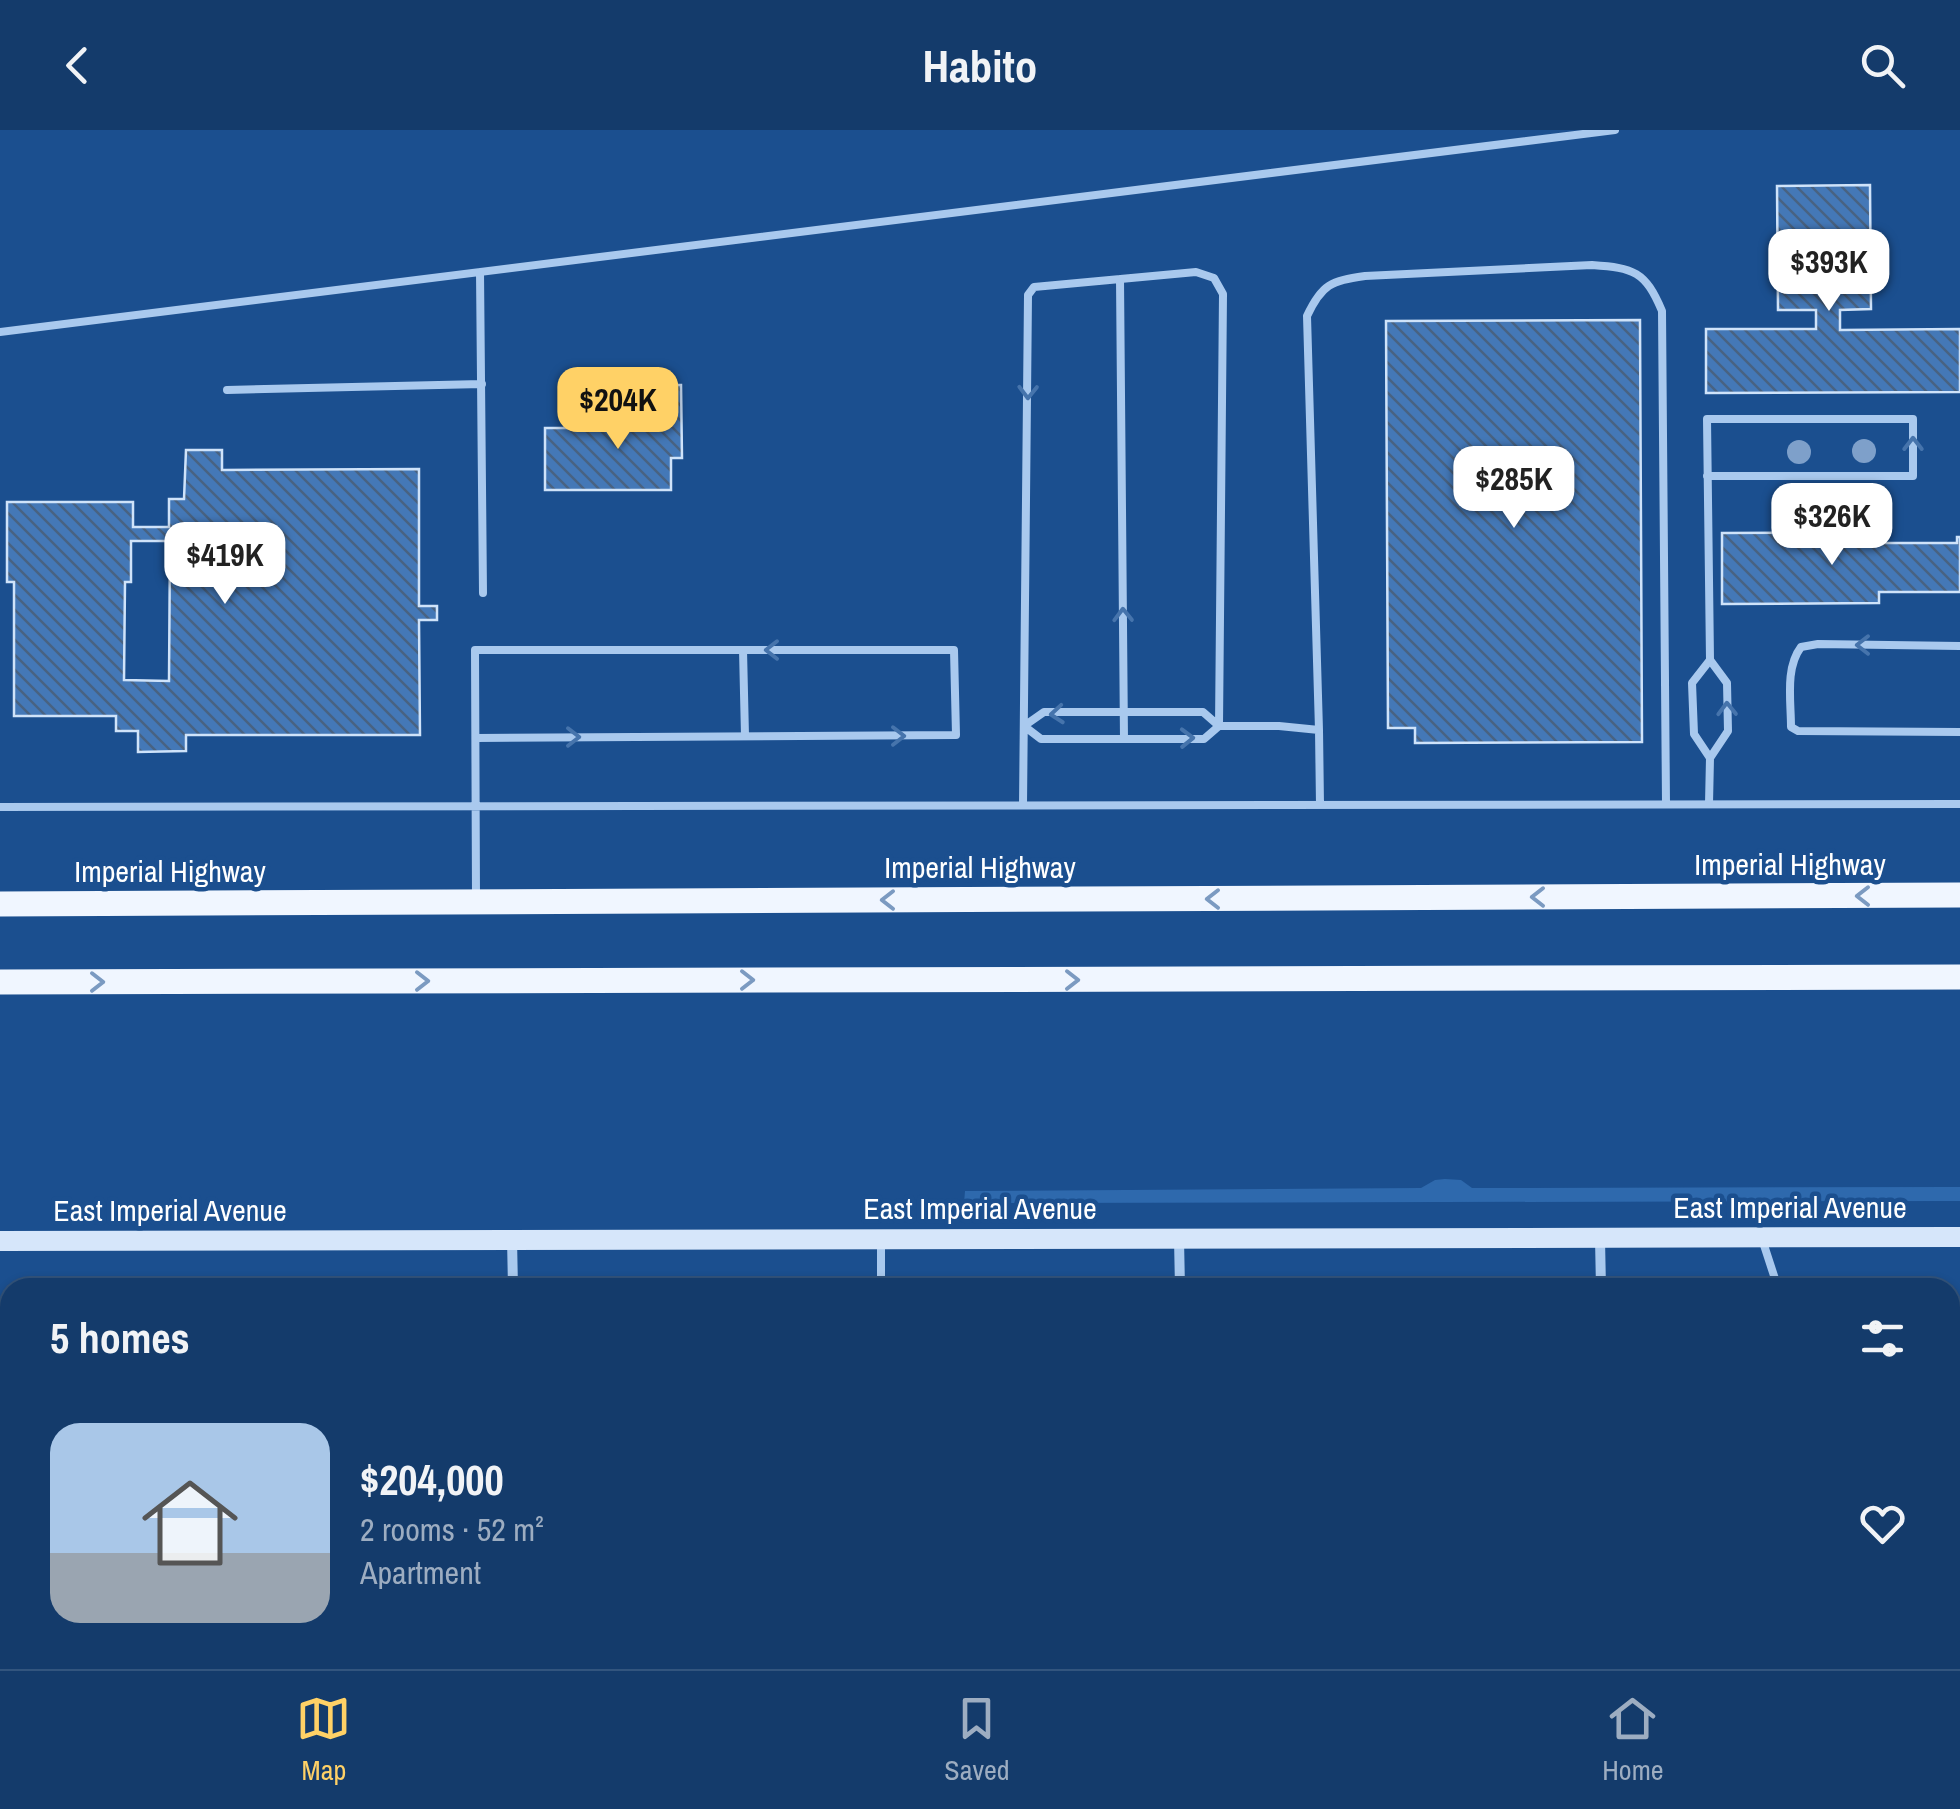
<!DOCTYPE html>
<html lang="en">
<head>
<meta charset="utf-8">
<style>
  :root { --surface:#143b6b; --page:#214673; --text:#f1f3f6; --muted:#9dadc1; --line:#33557e; --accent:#ffd166 }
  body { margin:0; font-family:"Archivo Narrow",sans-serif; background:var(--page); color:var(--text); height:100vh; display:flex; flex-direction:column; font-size:38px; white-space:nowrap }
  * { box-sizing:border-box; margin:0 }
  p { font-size:32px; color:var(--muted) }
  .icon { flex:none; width:55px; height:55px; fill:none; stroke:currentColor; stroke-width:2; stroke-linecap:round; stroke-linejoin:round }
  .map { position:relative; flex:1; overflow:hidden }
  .panel { position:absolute; left:0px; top:1148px; width:1960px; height:392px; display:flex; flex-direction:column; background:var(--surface); border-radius:30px 30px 0 0; box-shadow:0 2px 8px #0004,0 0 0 2px var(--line) }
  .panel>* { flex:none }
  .price { position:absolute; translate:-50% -85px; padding:0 22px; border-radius:20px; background:#fff; color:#222; font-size:32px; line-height:65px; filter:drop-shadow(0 2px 5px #0008) }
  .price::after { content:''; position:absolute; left:50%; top:60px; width:30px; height:22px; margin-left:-15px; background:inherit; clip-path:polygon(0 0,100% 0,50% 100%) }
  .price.selected { background:var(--accent); color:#111 }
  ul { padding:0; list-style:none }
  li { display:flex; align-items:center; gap:30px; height:250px; padding:0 50px }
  li span { display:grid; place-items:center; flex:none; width:280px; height:200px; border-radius:30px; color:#555 }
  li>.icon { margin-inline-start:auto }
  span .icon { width:120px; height:120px; fill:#fffc; stroke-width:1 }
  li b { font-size:42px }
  h2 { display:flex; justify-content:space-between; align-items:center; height:120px; padding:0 50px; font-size:42px }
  header { display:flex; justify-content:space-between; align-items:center; height:130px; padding:0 50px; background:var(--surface); font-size:45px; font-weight:700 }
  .tab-bar { display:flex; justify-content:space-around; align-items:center; height:140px; border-top:2px solid var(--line); background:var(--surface); font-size:28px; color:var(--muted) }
  .tab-bar a { display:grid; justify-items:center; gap:5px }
  .tab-bar .selected { color:var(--accent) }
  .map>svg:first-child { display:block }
  .green { fill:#2e69ad }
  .building { fill:url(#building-back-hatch); stroke:#cfe3fa; stroke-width:2.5; fill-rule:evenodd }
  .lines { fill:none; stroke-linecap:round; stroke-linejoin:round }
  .lane { stroke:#a9c9ee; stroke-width:8 }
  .street { stroke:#a9c9ee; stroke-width:10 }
  .secondary { stroke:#d6e6fa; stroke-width:20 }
  .primary { stroke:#f0f6ff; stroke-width:25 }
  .tree { fill:#7ea0ca }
  .oneway { stroke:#4674ac }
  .oneway2 { stroke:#7b9ac1 }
  .labels { text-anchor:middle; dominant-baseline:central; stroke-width:9; stroke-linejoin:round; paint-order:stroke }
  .street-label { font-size:30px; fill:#fff; stroke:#1b4f8f }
</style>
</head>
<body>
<header><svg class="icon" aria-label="back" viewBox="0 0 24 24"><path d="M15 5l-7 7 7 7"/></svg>Habito<svg class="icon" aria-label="search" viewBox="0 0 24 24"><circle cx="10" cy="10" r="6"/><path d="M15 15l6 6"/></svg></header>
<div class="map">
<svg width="1960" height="1539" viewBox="0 0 1960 1539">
  <defs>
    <pattern id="building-back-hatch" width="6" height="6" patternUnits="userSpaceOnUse" patternTransform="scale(2.5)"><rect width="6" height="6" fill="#4478b7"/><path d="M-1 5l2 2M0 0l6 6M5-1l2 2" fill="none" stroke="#486282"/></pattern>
  </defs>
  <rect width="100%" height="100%" fill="#1b4f8f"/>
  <path class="green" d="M1445,1049L1461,1050L1472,1058L1960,1057V1071L964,1073L965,1061L1421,1058L1435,1050Z"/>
  <path class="building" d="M1870,55L1871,179L1840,180V200L1960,199V262L1706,263V199H1816V180H1778L1777,56Z
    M1640,190L1642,612L1415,613V598H1388L1386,191Z
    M659,255H681L682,328H671V360H545V298H647V272H659Z
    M186,320H222V340L419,339V476H437V490H419L420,605H186V621L138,622V601H116V586H14V452H7V372H133V397H169V369H184ZM131,411H170L169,551L124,550L125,452H131Z
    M1878,402V413H1957V407H1960V462H1879V473L1722,474V403Z
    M630,1151L669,1154V1158H550V1152Z
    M0,1225H10V1308H0Z
    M0,1310H10V1380H0Z
    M0,1400H10V1482H6L7,1440H0Z
    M1950,1402H1960V1472H1950Z
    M1950,1483H1960V1539H1872V1530H1950Z
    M140,1530H194V1539H140Z
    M205,1530H264V1539H205Z
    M310,1530H433V1539H310Z
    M582,1530H656V1539H582Z
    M767,1530H825V1539H767Z
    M836,1530H894V1539H836Z
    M937,1530H966V1539H937Z
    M971,1530H1014V1539H971Z
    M1052,1530H1123V1539H1052Z
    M1264,1530H1333V1539H1237L1264,1538Z
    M1411,1530H1447V1539H1410Z
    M1540,1530V1539H1479L1477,1531Z
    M0,1533H57V1539H0Z
    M1668,1534H1759V1539H1668Z"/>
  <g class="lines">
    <path class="lane" d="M480,142L483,463
      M1120,149L1124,609
      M0,202L1615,0
      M227,260L482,254
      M1707,346H1913V289H1707L1710,530L1727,553L1728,601L1710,628L1709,674
      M1960,516L1818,514L1801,517C1785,538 1791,571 1791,597L1798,601L1960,602
      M743,520L745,606
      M1710,530L1692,553L1694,604L1710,628
      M1024,596L1044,582H1203L1219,596H1279L1319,600L1320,675
      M1319,600L1307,186C1322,154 1331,151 1365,146L1592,135C1634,138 1645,141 1662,181L1666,674
      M476,608L956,605L954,520H475L476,765
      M1023,675L1028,165L1034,157L1196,142L1214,148L1223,164L1219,596L1204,609H1041L1024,596
      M0,677L1960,674
      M1762,1109L1778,1158
      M881,1158V1113
      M1950,1372H1960"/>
    <path class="street" d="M512,1109L513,1158
      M1179,1109L1180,1158
      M1600,1109L1601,1158
      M1604,1530V1539
      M512,1539V1530
      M1180,1539V1530"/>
    <path class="secondary" d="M0,1111L1960,1107"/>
    <path class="primary" d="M0,774L1960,765
      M0,852L1960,847"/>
  </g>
  <g class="tree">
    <circle cx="1864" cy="321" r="12"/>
    <circle cx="1799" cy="322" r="12"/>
  </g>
  <defs><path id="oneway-chevron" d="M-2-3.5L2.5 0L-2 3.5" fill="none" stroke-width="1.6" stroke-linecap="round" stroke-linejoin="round" transform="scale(2.5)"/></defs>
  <g class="oneway">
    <use href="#oneway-chevron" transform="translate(1028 262) rotate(91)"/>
    <use href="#oneway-chevron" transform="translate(1913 314) rotate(-90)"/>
    <use href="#oneway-chevron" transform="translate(1123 485) rotate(-91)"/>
    <use href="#oneway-chevron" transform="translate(1863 515) rotate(-180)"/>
    <use href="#oneway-chevron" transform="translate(772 520) rotate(180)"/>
    <use href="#oneway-chevron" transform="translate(1727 579) rotate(-91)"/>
    <use href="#oneway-chevron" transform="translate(1057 584) rotate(175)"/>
    <use href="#oneway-chevron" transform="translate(898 606)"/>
    <use href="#oneway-chevron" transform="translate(573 607)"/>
    <use href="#oneway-chevron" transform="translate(1187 608) rotate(-1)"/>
  </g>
  <g class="oneway2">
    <use href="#oneway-chevron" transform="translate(1863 766) rotate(180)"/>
    <use href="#oneway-chevron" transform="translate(1538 767) rotate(180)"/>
    <use href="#oneway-chevron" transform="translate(1213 769) rotate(180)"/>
    <use href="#oneway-chevron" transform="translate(888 770) rotate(180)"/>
    <use href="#oneway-chevron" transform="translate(747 850)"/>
    <use href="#oneway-chevron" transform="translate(1072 850)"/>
    <use href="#oneway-chevron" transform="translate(422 851)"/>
    <use href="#oneway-chevron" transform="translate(97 852)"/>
  </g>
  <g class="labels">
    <g class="street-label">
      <text x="1790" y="734">Imperial Highway</text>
      <text x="980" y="737">Imperial Highway</text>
      <text x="170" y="741">Imperial Highway</text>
      <text x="1790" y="1077">East Imperial Avenue</text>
      <text x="980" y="1078">East Imperial Avenue</text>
      <text x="170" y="1080">East Imperial Avenue</text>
    </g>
  </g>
</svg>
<b class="price" style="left:1829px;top:184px">$393K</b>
<b class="price selected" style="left:618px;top:322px">$204K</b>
<b class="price" style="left:1514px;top:401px">$285K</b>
<b class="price" style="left:1832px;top:438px">$326K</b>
<b class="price" style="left:225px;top:477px">$419K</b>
<section class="panel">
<h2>5 homes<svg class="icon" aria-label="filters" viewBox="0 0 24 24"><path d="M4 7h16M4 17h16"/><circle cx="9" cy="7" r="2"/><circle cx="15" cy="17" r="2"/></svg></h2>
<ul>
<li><span style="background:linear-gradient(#a9c7e8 65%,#9aa5b1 0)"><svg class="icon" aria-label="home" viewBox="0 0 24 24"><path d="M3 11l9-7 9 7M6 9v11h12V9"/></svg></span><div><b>$204,000</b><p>2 rooms · 52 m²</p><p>Apartment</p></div><svg class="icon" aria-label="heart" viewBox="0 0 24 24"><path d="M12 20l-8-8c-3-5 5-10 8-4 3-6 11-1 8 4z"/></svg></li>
</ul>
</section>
</div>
<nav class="tab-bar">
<a class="selected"><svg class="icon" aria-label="map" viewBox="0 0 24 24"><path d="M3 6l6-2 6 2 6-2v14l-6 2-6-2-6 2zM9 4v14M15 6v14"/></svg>Map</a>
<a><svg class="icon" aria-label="saved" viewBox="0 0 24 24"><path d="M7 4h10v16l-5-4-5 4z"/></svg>Saved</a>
<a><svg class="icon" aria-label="home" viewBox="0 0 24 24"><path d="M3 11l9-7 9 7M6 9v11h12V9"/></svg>Home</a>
</nav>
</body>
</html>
